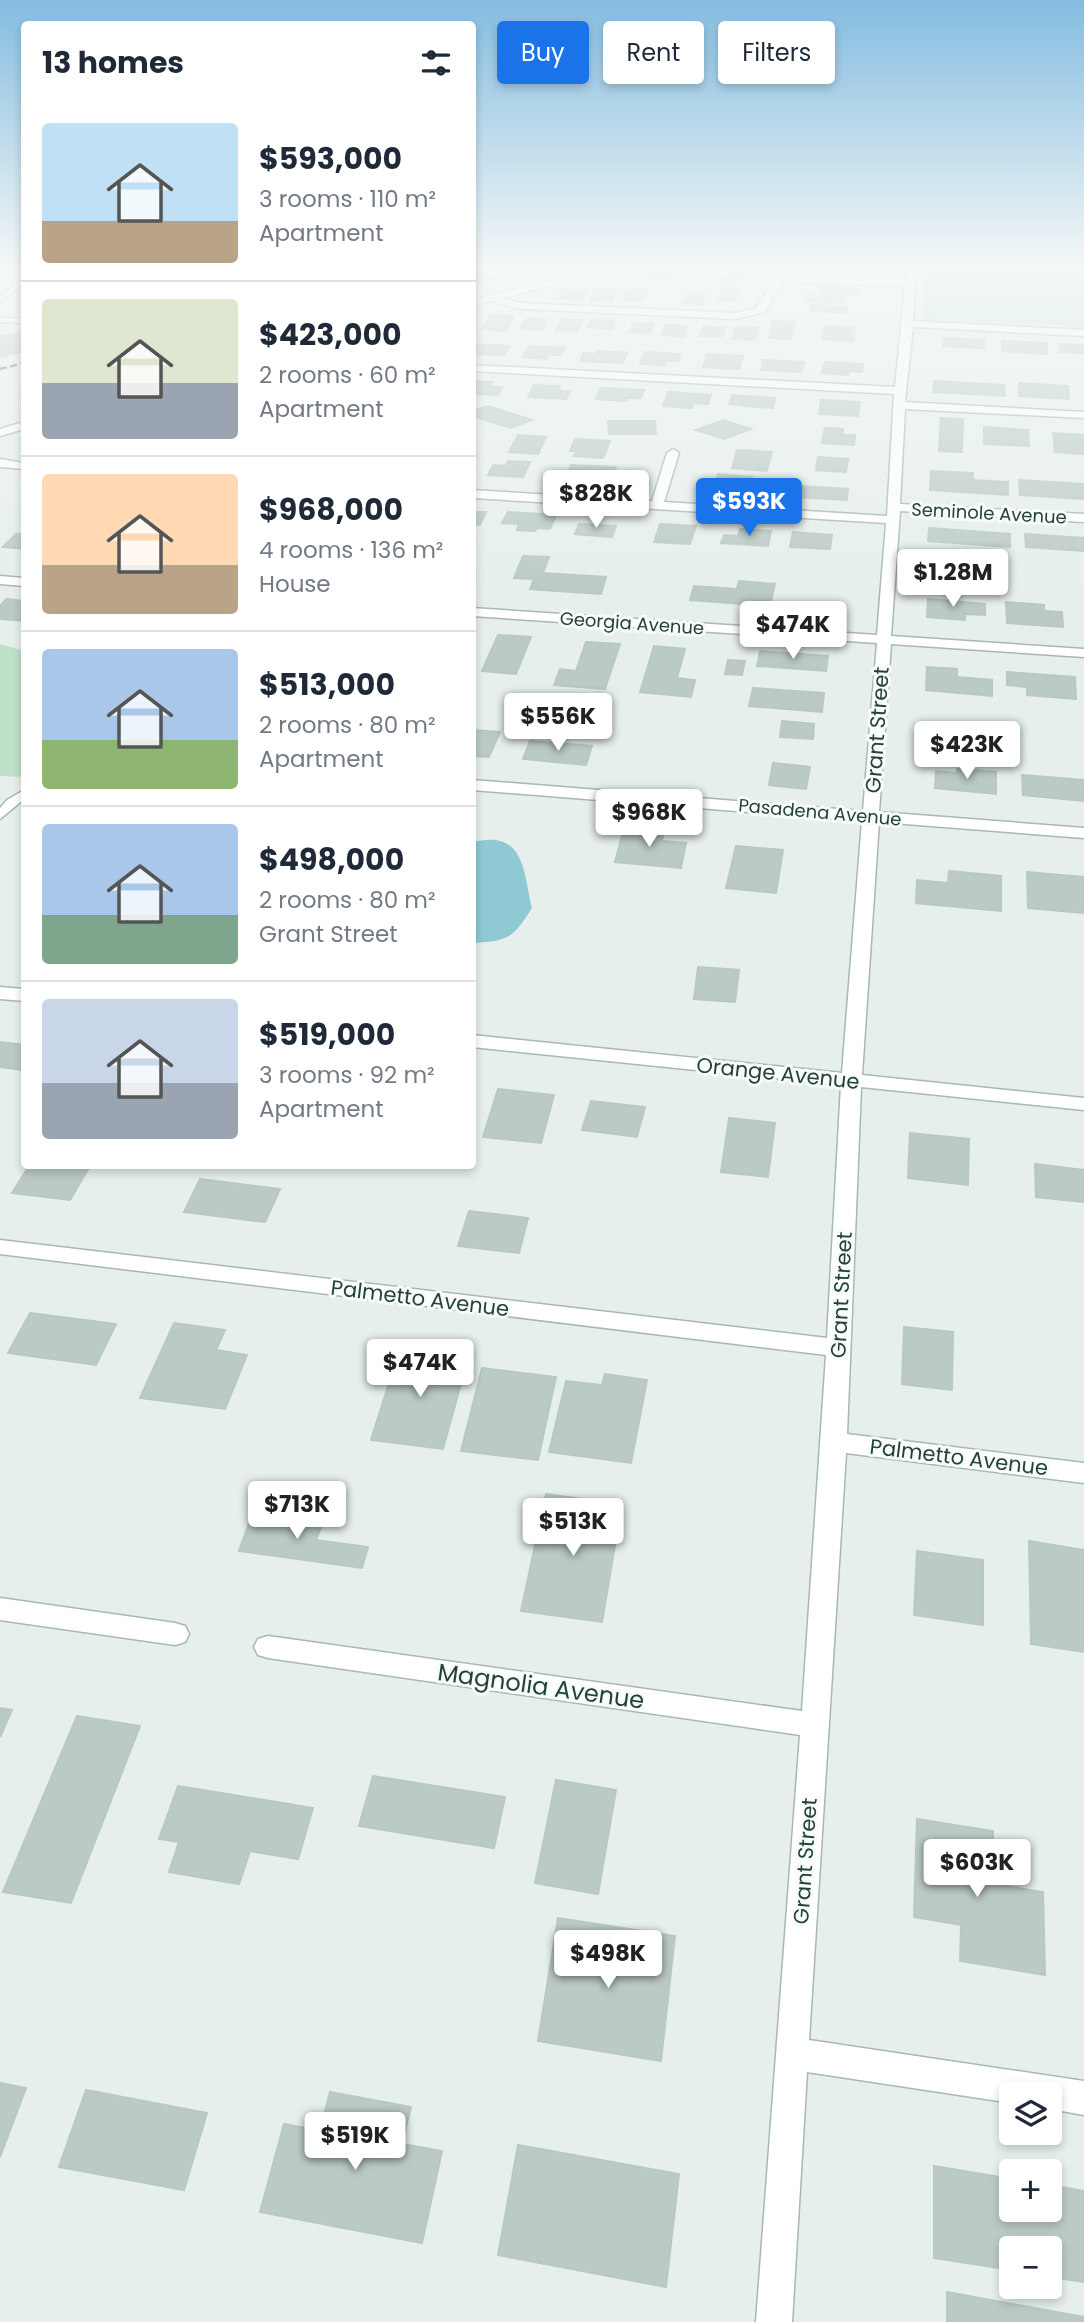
<!DOCTYPE html>
<html lang="en">
<head>
<meta charset="utf-8">
<style>
  :root { --surface:#fff; --page:#f2f2f3; --text:#1f2937; --muted:#747a83; --line:#e0e1e3; --accent:#1a73e8 }
  body { margin:0; font-family:Poppins,sans-serif; background:var(--page); color:var(--text); height:100vh; display:flex; flex-direction:column; font-size:26px; white-space:nowrap }
  * { box-sizing:border-box; margin:0 }
  p { font-size:23px; color:var(--muted) }
  .icon { flex:none; width:38px; height:38px; fill:none; stroke:currentColor; stroke-width:2; stroke-linecap:round; stroke-linejoin:round }
  .map { position:relative; flex:1; overflow:hidden }
  .panel { position:absolute; left:21px; top:21px; width:455px; height:1148px; display:flex; flex-direction:column; background:var(--surface); border-radius:7px; box-shadow:0 4px 10px #0003 }
  .panel>* { flex:none }
  .banner { position:absolute; left:497px; top:21px; width:481px; height:63px; display:flex; gap:14px }
  .controls { position:absolute; left:999px; top:2082px; display:grid; gap:14px }
  .controls a { display:grid; place-items:center; width:63px; height:63px; border-radius:7px; background:var(--surface); box-shadow:0 4px 10px #0003; font-size:35px }
  .price { position:absolute; translate:-50% -60px; padding:0 16px; border-radius:7px; background:#fff; color:#222; font-size:23px; line-height:46px; filter:drop-shadow(0 2px 4px #0008) }
  .price::after { content:''; position:absolute; left:50%; top:42px; width:21px; height:16px; margin-left:-10px; background:inherit; clip-path:polygon(0 0,100% 0,50% 100%) }
  .price.active { background:var(--accent); color:#fff }
  ul { padding:0; list-style:none }
  li { display:flex; align-items:center; gap:21px; height:175px; padding:0 21px }
  li+li { border-top:2px solid var(--line) }
  li span { display:grid; place-items:center; flex:none; width:196px; height:140px; border-radius:7px; color:#555 }
  li>.icon { margin-inline-start:auto }
  span .icon { width:84px; height:84px; fill:#fffc; stroke-width:1 }
  li b { font-size:30px }
  h2 { display:flex; justify-content:space-between; align-items:center; height:84px; padding:0 21px; font-size:30px }
  .chip { padding:0 24px; border-radius:7px; background:var(--surface); box-shadow:0 4px 10px #0003; font-size:24px; line-height:63px }
  .chip.active { background:var(--accent); color:#fff }
  .map>svg:first-child { display:block }
  .green { fill:#bfe0c8 }
  .water { fill:#8ec9d4 }
  .building { fill:#bbcac4; stroke:#b8c9c2; stroke-width:2 }
  .lines { fill:none; stroke-linecap:round; stroke-linejoin:round }
  .lane-casing { stroke:#a8b8b2; stroke-width:3 }
  .street-casing { stroke:#a8b8b2; stroke-width:3 }
  .lane { fill:#fff; fill-rule:evenodd }
  .street { fill:#fff; fill-rule:evenodd }
  .rail { stroke:#5f7d75; stroke-width:2.5; stroke-dasharray:7 3.5; stroke-linecap:butt }
  .labels { text-anchor:middle; dominant-baseline:central; stroke-width:6; stroke-linejoin:round; paint-order:stroke }
  .far-street-label { font-size:18px; fill:#24423a; stroke:#f7fbf9 }
  .street-label { font-size:21px; fill:#24423a; stroke:#f7fbf9 }
  .near-street-label { font-size:24px; fill:#24423a; stroke:#f7fbf9 }
</style>
</head>
<body>
<div class="map">
<svg width="1084" height="2322" viewBox="0 0 1084 2322">
  <rect width="100%" height="100%" fill="#e6efeb"/>
  <path class="green" d="M926,269H1084V327L923,319Z
    M0,644L24,651V777L0,776Z"/>
  <path class="water" d="M472,841C481,841 492,838 500,841C526,847 526,887 532,908C513,938 509,941 473,943Z"/>
  <path class="building" d="M510,269L525,275L510,278L485,270Z
    M671,269H699L709,272L692,276Z
    M836,269H875V273L836,272Z
    M472,270H474L496,278L478,282L472,280Z
    M660,270L680,276L662,281L641,274Z
    M738,274L748,278L725,283L715,279Z
    M723,287L739,288L735,301L718,300Z
    M821,287L860,289L859,295L820,293Z
    M596,289L617,290L612,301L590,300Z
    M627,289L647,290L642,301L622,300Z
    M562,290L587,291L583,299L558,298Z
    M688,293L705,294L701,304L684,303Z
    M807,295L843,297L842,303L805,301Z
    M812,305L847,307L846,313L811,311Z
    M491,315L514,316L505,331L482,329Z
    M527,318L548,319L542,330L520,329Z
    M562,319L583,320L577,331L555,330Z
    M591,320L614,321L611,329L587,327Z
    M773,321L795,322L791,339L769,338Z
    M633,323L654,324L650,333L629,332Z
    M666,325L688,326L684,337L662,335Z
    M703,326L725,328L722,337L700,336Z
    M825,326L855,328L853,341L822,339Z
    M736,327L759,328L755,340L732,339Z
    M24,331V351L0,357V337Z
    M944,338L984,340V348L943,346Z
    M1002,341L1047,343V354L1002,351Z
    M472,344L509,346L504,355L472,354Z
    M1059,344L1084,345V353L1060,352Z
    M529,346L565,348L561,355H548L546,359L523,357Z
    M598,351L627,353L623,363L580,361L583,353L596,354Z
    M645,352L681,354L679,361H666L665,365L640,364Z
    M707,354L743,356L739,369L703,367Z
    M763,360L804,362L802,372L761,370Z
    M825,362L863,364L862,372L848,371V375L822,373Z
    M472,381L492,382L490,386L502,387L498,395L472,394Z
    M934,381L1004,385L1005,396L933,392Z
    M1019,383L1068,386L1069,399L1019,396Z
    M534,385L560,386L558,391H570L566,399L528,397Z
    M601,388L644,390L641,398H628L626,401L596,399Z
    M668,392L711,395L708,404L694,403L692,408L663,406Z
    M732,395L775,398L773,408L745,406L729,404Z
    M821,400L860,402L858,416L819,414Z
    M488,406L532,420L510,428L472,416V411Z
    M941,418L963,419L962,452L939,451Z
    M723,420L751,429L724,439L696,430Z
    M608,421H655L656,434H609Z
    M984,427L1028,430L1029,446L984,444Z
    M825,428L843,429L842,435H855L854,445L822,443Z
    M1053,433L1084,435L1083,454L1055,452Z
    M518,435L546,437L538,454L509,452Z
    M575,439L610,441L603,458L574,456L576,451H570Z
    M737,450L772,452L767,471L732,468Z
    M818,457L848,459L846,472L816,470Z
    M508,461L530,462L523,477L488,475L493,465L506,466Z
    M571,465L616,467L611,483L565,481Z
    M931,471L973,473V480L1008,482V495L930,490Z
    M718,474L752,477L748,493L713,491Z
    M1019,480L1084,484V499L1020,495Z
    M799,486L848,489L847,500L797,497Z
    M472,512H486L480,525L472,524Z
    M508,512L556,515L550,529L537,528L535,531L517,530L519,524L502,523Z
    M579,524L616,526L612,537L575,534Z
    M660,524L696,526L690,544L654,542Z
    M929,528L1010,534V547L928,541Z
    M740,529L771,531L768,546L721,543L724,535L738,536Z
    M793,532L832,535L830,549L790,547Z
    M16,534H24V549L3,547Z
    M1025,534L1084,538V551L1026,547Z
    M523,556L549,557L543,573L606,577L601,594L530,589L534,579L514,578Z
    M739,581L775,584L770,606L690,600L694,586L737,589Z
    M6,599L24,601V621L0,619V606Z
    M928,599L985,604V615L965,614V620L927,617Z
    M1006,602L1044,605V611L1062,612L1063,627L1007,623Z
    M498,635L531,637L516,674L482,671Z
    M586,642L620,644L605,689L554,685L560,669L576,671Z
    M654,646L685,649L677,678L695,680L691,697L640,692Z
    M760,651L828,656L826,671L757,666Z
    M728,660L745,661L742,675L725,674Z
    M927,667L957,669V677L992,680V696L926,690Z
    M1007,672L1075,677L1076,699L1027,695V687L1007,685Z
    M753,688L824,693L822,712L749,706Z
    M782,721L814,724L813,739L780,737Z
    M472,730L500,732L489,757L472,756Z
    M530,741L592,746L586,765L523,759Z
    M773,763L810,767L806,789L769,785Z
    M957,769L996,772V794L935,788L936,771L956,773Z
    M1022,775L1084,780V801L1023,795Z
    M624,828L664,832L662,841L686,843L681,868L615,862Z
    M736,846L783,850L776,893L726,888Z
    M949,871L1001,876V911L916,903L917,880L948,883Z
    M1027,872L1084,877V913L1028,908Z
    M698,967L739,970L735,1002L694,999Z
    M0,1042L24,1045V1070L0,1067Z
    M498,1089L554,1095L541,1143L483,1137Z
    M591,1101L645,1107L637,1137L582,1130Z
    M729,1118L775,1123L768,1177L721,1172Z
    M910,1133L969,1139L968,1185L908,1178Z
    M1035,1164L1084,1170V1202L1036,1197Z
    M29,1166H90L70,1200L12,1193Z
    M200,1179L280,1189L265,1222L184,1212Z
    M469,1211L528,1218L519,1253L458,1246Z
    M30,1313L116,1324L96,1365L8,1353Z
    M174,1323L225,1330L216,1350L247,1355L225,1409L140,1398Z
    M904,1327L953,1332L952,1390L902,1384Z
    M400,1348L468,1358L443,1449L371,1440Z
    M482,1368L556,1377L538,1460L461,1451Z
    M605,1374L647,1380L631,1463L549,1452L566,1381L602,1385Z
    M546,1494L622,1504L602,1622L521,1611Z
    M253,1512L323,1522L316,1540L368,1547L362,1568L239,1551Z
    M1029,1541L1084,1550V1652L1031,1644Z
    M917,1551L983,1560V1625L914,1615Z
    M0,1708L12,1710L0,1737Z
    M77,1716L140,1726L71,1903L3,1892Z
    M373,1776L505,1797L494,1848L359,1826Z
    M556,1780L616,1790L598,1894L535,1883Z
    M178,1786L313,1808L298,1859L250,1851L239,1884L169,1872L179,1842L159,1839Z
    M917,1819L993,1831V1884L1043,1892L1045,1975L960,1961L961,1925L914,1917Z
    M558,1918L675,1936L661,2061L538,2041Z
    M0,2083L26,2088L0,2157Z
    M86,2090L207,2113L184,2190L59,2167Z
    M330,2092L411,2107L402,2144L442,2151L422,2243L260,2212L284,2124L320,2131Z
    M518,2145L679,2174L666,2287L498,2255Z
    M934,2166L1012,2179V2210H1050V2185L1084,2191V2282L1050,2277V2249H1012V2270L934,2258Z
    M947,2292L1084,2317V2322H947Z"/>
  <g class="lines">
    <g class="lane-casing">
      <path id="lane" d="M0,273L24,274V278L0,277Z
        M21,280H24V285L0,302V297Z
        M0,318L24,319V323L0,322Z
        M24,790V799L0,819V808L7,800Z"/>
    </g>
    <g class="street-casing">
      <path id="street" d="M592,269H609L503,298L521,303L736,313L756,308L774,280L783,276L906,280V269H916L913,321L1084,330V336L913,327L905,402L1084,412V418L905,409L900,504L1084,514V522L900,511L891,636L1084,649V657L891,644L879,812L1084,828V838L879,822L862,1075L1084,1098V1110L861,1087L847,1434L1084,1463V1483L846,1453L809,2040L1084,2081V2115L1050,2109V2095H1012V2103L807,2072L792,2322H756L800,1735L268,1658L258,1655L254,1647L258,1639L268,1636L802,1711L826,1355L0,1254V1240L827,1338L841,1085L472,1047V1035L842,1073L862,821L472,790V780L863,811L877,643L472,616V608L877,635L886,523L472,498V490L652,501L667,453L673,449L679,453L664,502L887,516L894,394L472,371V365L895,387L905,286L785,282L781,284L764,312L736,319L521,309L491,301L472,306V300Z
        M24,422V429L0,436V429Z
        M0,459L24,463V469L0,467Z
        M0,576L24,578V586L0,584Z
        M0,987L24,989V1001L0,999Z
        M0,1598L175,1623L185,1626L189,1634L185,1642L175,1645L0,1620Z"/>
    </g>
    <use href="#lane" class="lane"/>
    <use href="#street" class="street"/>
    <path class="rail" d="M0,369L24,363"/>
  </g>
  <linearGradient id="sky" x2="0" y2="1"><stop stop-color="#84bce0"/><stop offset="0.45" stop-color="#f4f8f6"/><stop offset="1" stop-color="#f4f8f6" stop-opacity="0"/></linearGradient>
  <rect width="1084" height="594" fill="url(#sky)"/>
  <g class="labels">
    <g class="far-street-label">
      <text transform="translate(989 513) rotate(3)">Seminole Avenue</text>
      <text transform="translate(632 623) rotate(4)">Georgia Avenue</text>
      <text transform="translate(820 812) rotate(5)">Pasadena Avenue</text>
    </g>
    <g class="street-label">
      <text transform="translate(877 730) rotate(-86)">Grant Street</text>
      <text transform="translate(778 1073) rotate(6)">Orange Avenue</text>
      <text transform="translate(841 1295) rotate(-87)">Grant Street</text>
      <text transform="translate(420 1298) rotate(7)">Palmetto Avenue</text>
      <text transform="translate(959 1457) rotate(7)">Palmetto Avenue</text>
      <text transform="translate(805 1861) rotate(-86)">Grant Street</text>
    </g>
    <g class="near-street-label">
      <text transform="translate(541 1686) rotate(8)">Magnolia Avenue</text>
    </g>
  </g>
</svg>
<div class="controls">
<a><svg class="icon" aria-label="layers" viewBox="0 0 24 24"><path d="M12 4l9 5-9 5-9-5zM3 14l9 5 9-5"/></svg></a>
<a>+</a>
<a>−</a>
</div>
<b class="price" style="left:596px;top:530px">$828K</b>
<b class="price active" style="left:749px;top:538px">$593K</b>
<b class="price" style="left:953px;top:609px">$1.28M</b>
<b class="price" style="left:793px;top:661px">$474K</b>
<b class="price" style="left:558px;top:753px">$556K</b>
<b class="price" style="left:967px;top:781px">$423K</b>
<b class="price" style="left:649px;top:849px">$968K</b>
<b class="price" style="left:420px;top:1399px">$474K</b>
<b class="price" style="left:297px;top:1541px">$713K</b>
<b class="price" style="left:573px;top:1558px">$513K</b>
<b class="price" style="left:977px;top:1899px">$603K</b>
<b class="price" style="left:608px;top:1990px">$498K</b>
<b class="price" style="left:355px;top:2172px">$519K</b>
<div class="banner">
<a class="chip active">Buy</a>
<a class="chip">Rent</a>
<a class="chip">Filters</a>
</div>
<section class="panel">
<h2>13 homes<svg class="icon" aria-label="filters" viewBox="0 0 24 24"><path d="M4 7h16M4 17h16"/><circle cx="9" cy="7" r="2"/><circle cx="15" cy="17" r="2"/></svg></h2>
<ul>
<li><span style="background:linear-gradient(#bfe0f5 70%,#b9a48a 0)"><svg class="icon" aria-label="home" viewBox="0 0 24 24"><path d="M3 11l9-7 9 7M6 9v11h12V9"/></svg></span><div><b>$593,000</b><p>3 rooms · 110 m²</p><p>Apartment</p></div></li>
<li><span style="background:linear-gradient(#dfe7d0 60%,#9aa5b1 0)"><svg class="icon" aria-label="home" viewBox="0 0 24 24"><path d="M3 11l9-7 9 7M6 9v11h12V9"/></svg></span><div><b>$423,000</b><p>2 rooms · 60 m²</p><p>Apartment</p></div></li>
<li><span style="background:linear-gradient(#ffd9b3 65%,#b9a48a 0)"><svg class="icon" aria-label="home" viewBox="0 0 24 24"><path d="M3 11l9-7 9 7M6 9v11h12V9"/></svg></span><div><b>$968,000</b><p>4 rooms · 136 m²</p><p>House</p></div></li>
<li><span style="background:linear-gradient(#a9c7e8 65%,#8fb573 0)"><svg class="icon" aria-label="home" viewBox="0 0 24 24"><path d="M3 11l9-7 9 7M6 9v11h12V9"/></svg></span><div><b>$513,000</b><p>2 rooms · 80 m²</p><p>Apartment</p></div></li>
<li><span style="background:linear-gradient(#a9c7e8 65%,#7fa58c 0)"><svg class="icon" aria-label="home" viewBox="0 0 24 24"><path d="M3 11l9-7 9 7M6 9v11h12V9"/></svg></span><div><b>$498,000</b><p>2 rooms · 80 m²</p><p>Grant Street</p></div></li>
<li><span style="background:linear-gradient(#c9d6e8 60%,#9aa5b1 0)"><svg class="icon" aria-label="home" viewBox="0 0 24 24"><path d="M3 11l9-7 9 7M6 9v11h12V9"/></svg></span><div><b>$519,000</b><p>3 rooms · 92 m²</p><p>Apartment</p></div></li>
</ul>
</section>
</div>
</body>
</html>
